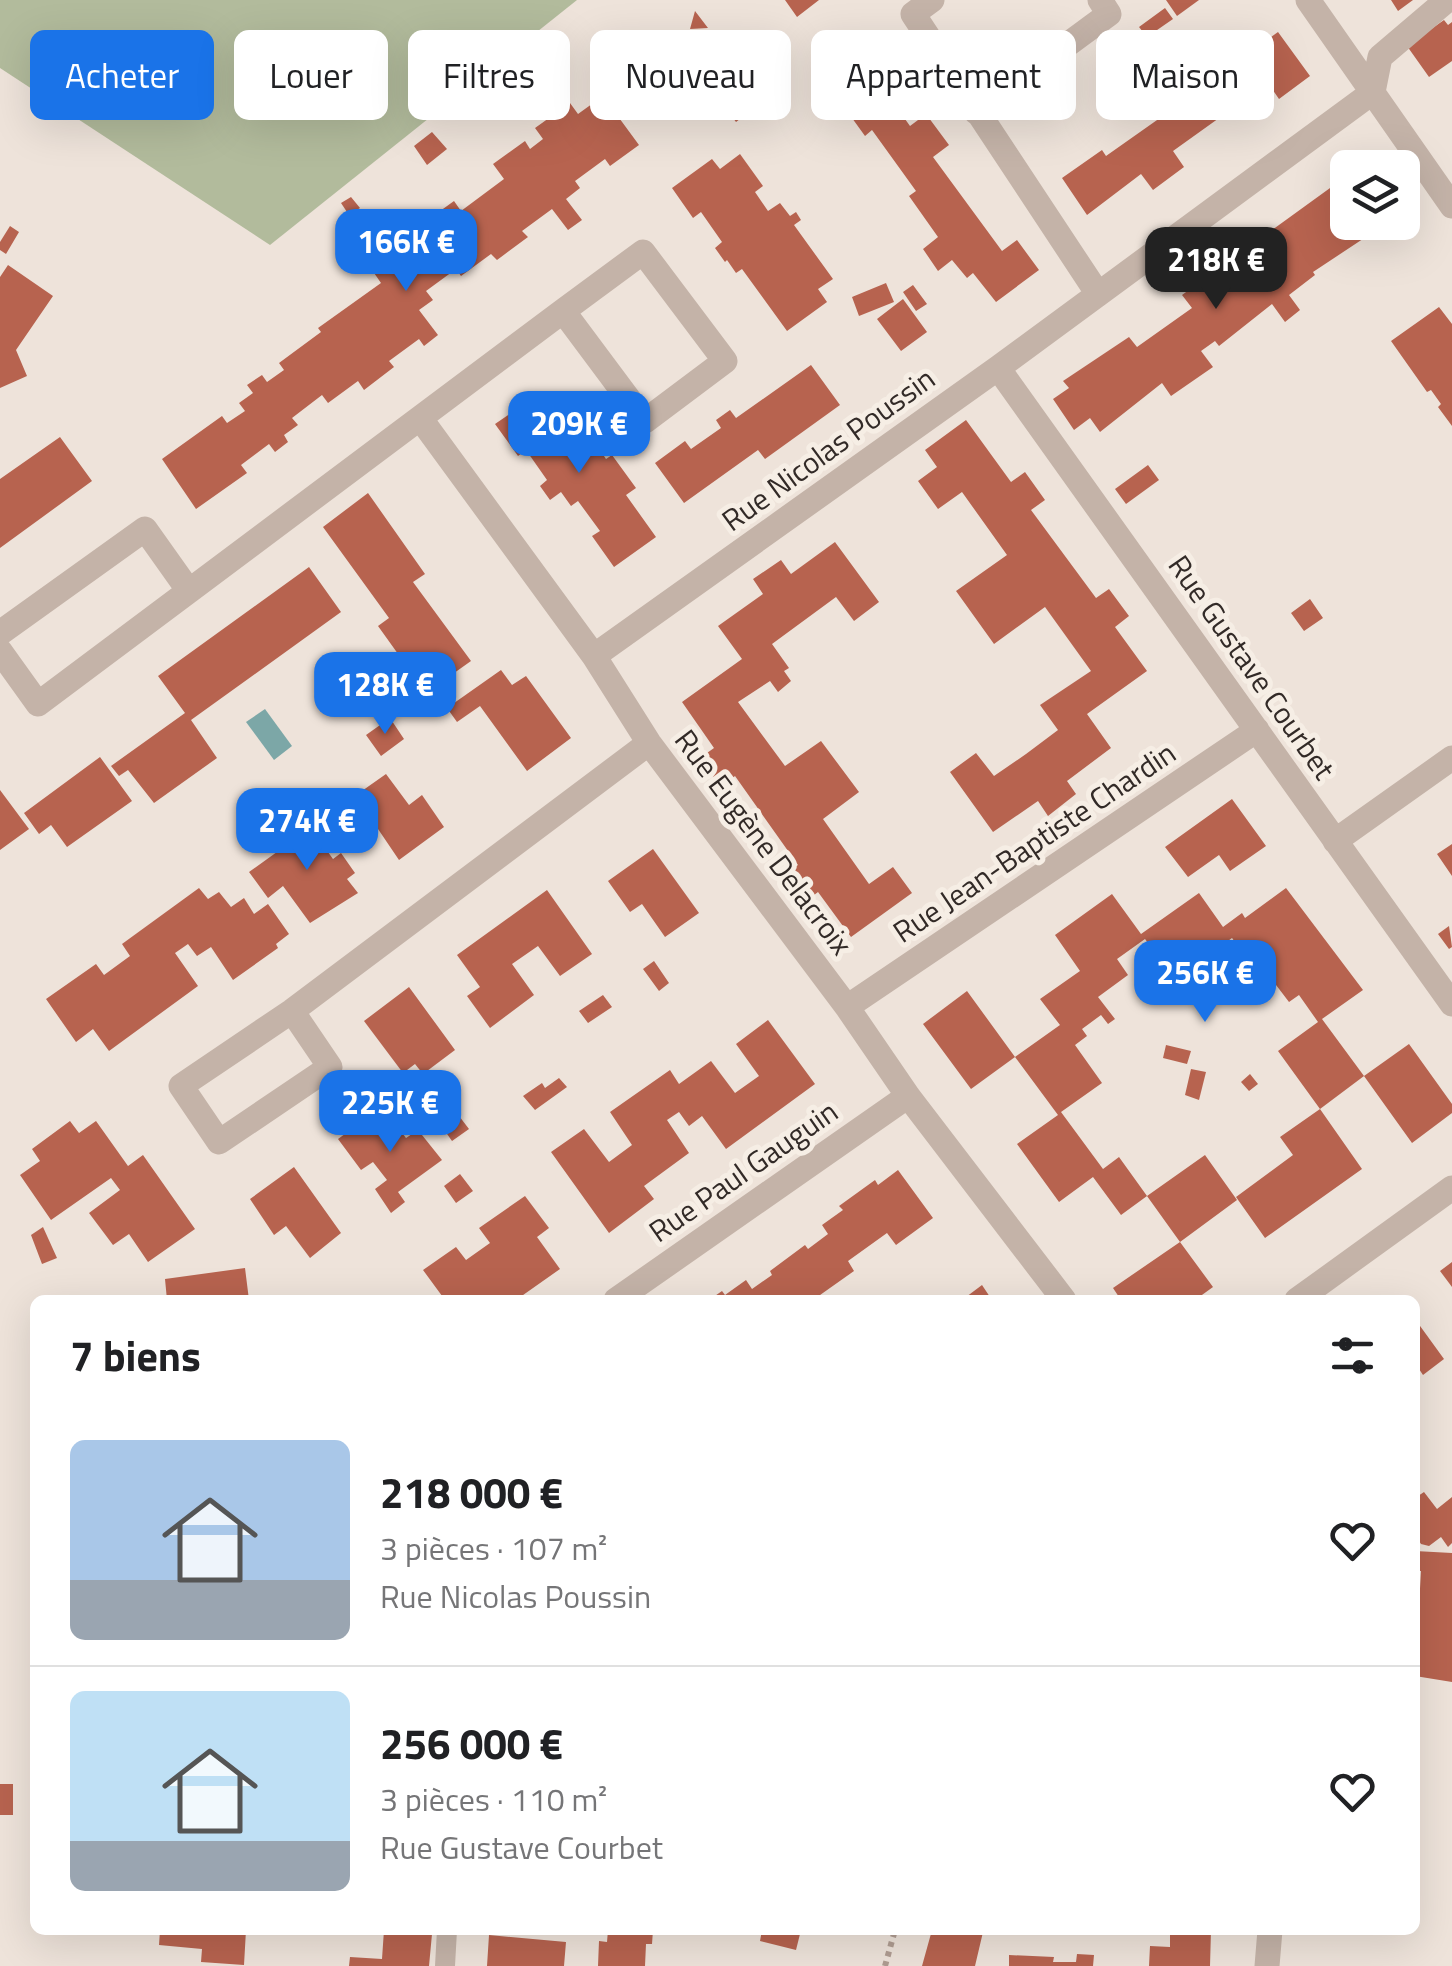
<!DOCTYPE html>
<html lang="fr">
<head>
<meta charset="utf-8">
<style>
  :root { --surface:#fff; --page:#f2f2f2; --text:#202124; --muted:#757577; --line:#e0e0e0; --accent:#1a73e8 }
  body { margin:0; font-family:"Titillium Web",sans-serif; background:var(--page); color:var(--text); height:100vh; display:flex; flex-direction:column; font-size:38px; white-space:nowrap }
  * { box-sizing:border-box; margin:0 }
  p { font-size:32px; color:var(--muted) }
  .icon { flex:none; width:55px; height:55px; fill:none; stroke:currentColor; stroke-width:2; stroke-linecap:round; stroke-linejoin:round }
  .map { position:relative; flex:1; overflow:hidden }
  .drawer { position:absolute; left:30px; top:1295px; width:1390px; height:640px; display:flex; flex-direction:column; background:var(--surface); border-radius:15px; box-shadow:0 10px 40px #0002 }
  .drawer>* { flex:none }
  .banner { position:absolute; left:30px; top:30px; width:1392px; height:90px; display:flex; gap:20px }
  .fabs { position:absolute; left:1330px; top:150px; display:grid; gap:20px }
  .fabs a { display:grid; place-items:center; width:90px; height:90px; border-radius:15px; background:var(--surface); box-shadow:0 10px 40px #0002; font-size:50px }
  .price { position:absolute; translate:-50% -85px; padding:0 22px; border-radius:20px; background:var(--accent); color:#fff; font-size:32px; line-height:65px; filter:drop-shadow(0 2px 5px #0008) }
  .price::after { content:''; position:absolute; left:50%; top:60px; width:30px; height:22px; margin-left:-15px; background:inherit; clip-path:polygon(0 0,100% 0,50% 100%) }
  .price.active { background:#222; color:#fff }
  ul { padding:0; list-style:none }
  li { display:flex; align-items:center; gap:30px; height:250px; padding:0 40px }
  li+li { border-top:2px solid var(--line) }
  li span { display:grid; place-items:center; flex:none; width:280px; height:200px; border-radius:15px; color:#555 }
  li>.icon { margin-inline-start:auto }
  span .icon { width:120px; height:120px; fill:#fffc; stroke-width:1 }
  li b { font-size:42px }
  h2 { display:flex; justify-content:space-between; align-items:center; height:120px; padding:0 40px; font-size:42px }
  .tag { padding:0 35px; border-radius:15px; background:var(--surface); box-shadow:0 10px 40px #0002; font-size:35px; line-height:90px }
  .tag.active { background:var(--accent); color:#fff }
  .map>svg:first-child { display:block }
  .green { fill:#b2bb9c }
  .water { fill:#7ca7a7 }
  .building { fill:#b7634f }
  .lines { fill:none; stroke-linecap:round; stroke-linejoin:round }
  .path { stroke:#b09d92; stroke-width:6; stroke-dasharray:5 5; stroke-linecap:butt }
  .lane { stroke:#c4b3a8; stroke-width:20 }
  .street { stroke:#c4b3a8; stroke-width:25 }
  .labels { text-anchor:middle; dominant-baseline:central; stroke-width:10; stroke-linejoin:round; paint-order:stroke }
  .street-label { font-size:30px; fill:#322a27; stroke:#f6eee5 }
</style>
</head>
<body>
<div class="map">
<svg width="1452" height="1966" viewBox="0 0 1452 1966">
  <rect width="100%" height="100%" fill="#eee3da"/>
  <path class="green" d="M0,0H577L270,245L0,68Z"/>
  <path class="water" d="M265,709L292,746L274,760L246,722Z"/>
  <path class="building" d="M785,0H819L797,17Z
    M1166,0H1199L1177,16Z
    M1391,0H1413L1398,11Z
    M1165,8L1173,19L1147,37L1139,27Z
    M695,11L708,28L690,29Z
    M1444,20L1448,25L1452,22V61L1429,77L1407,46Z
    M1278,32L1310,76L1279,99L1268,83L1173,151L1184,167L1153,190L1141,174L1087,215L1062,178L1102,150L1106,156L1167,113L1163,106L1243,46L1248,54Z
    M854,61L864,75L870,70L910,126L926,114L949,145L933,157L1002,251L1017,240L1039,270L996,302L973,273L967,278L952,260L938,271L923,249L938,237L909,196L916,191L872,130L865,136L826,82Z
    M785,74L790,81L781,88L776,81Z
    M741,82L758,105L736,122L718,98Z
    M603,96L639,145L610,166L605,159L575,181L580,188L566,199L582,220L568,230L552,209L522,231L528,237L497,260L491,254L461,276L456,269L426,291L433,300L419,310L438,335L424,346L419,339L389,361L394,367L364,390L358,381L328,403L322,395L292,418L298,425L284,435L288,442L275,452L269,444L241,465L247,473L196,509L162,459L222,416L227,423L245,411L239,403L253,393L247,385L262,375L267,382L284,370L279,363L321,332L318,328L381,283L372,270L383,261L371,244L386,234L399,251L416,239L411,232L454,201L461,211L504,179L493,164L525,141L530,149L543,139L535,128L570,103L578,114Z
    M432,132L447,149L427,165L414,146Z
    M740,154L763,186L755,192L768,211L780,203L790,216L796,212L801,220L794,225L833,279L818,289L827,302L787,331L742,269L736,273L727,260L725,262L715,248L722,242L701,212L693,218L672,188L712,159L720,169Z
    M1348,175V222L1384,225L1313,272L1315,275L1289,295L1300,310L1285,322L1272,304L1219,346L1215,341L1201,351L1213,367L1171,396L1162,383L1100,432L1090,418L1074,430L1053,399L1069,388L1063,381L1129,337L1137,347L1192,308L1182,295Z
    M351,197L360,208L349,215L341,203Z
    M10,226L19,232L6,254L0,250V242Z
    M8,265L53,296L16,350L27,376L0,388V277Z
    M886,283L894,302L859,316L852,297Z
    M913,285L927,304L916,311L903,292Z
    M903,299L927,332L901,351L877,319Z
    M1439,307L1452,324V426L1438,407L1441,404L1431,390L1427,392L1391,341Z
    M811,365L840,405L765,459L758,450L684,503L655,463L685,441L691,449L721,428L716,420L730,410L736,418Z
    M540,393L569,431L581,422L606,459L612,455L636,488L626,495L656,537L614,567L592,536L600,531L578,501L571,506L561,492L550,500L540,486L547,480L526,450L518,456L495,424Z
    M966,420L1011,482L1025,472L1045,500L1031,510L1096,598L1109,589L1129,616L1115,627L1147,671L1087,714L1111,748L1067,781L1076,794L1048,816L1038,801L993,832L950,772L976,753L994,776L1026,754L1058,730L1040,705L1091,671L1045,607L994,644L956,591L1007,555L962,492L938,509L918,481L937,467L925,450Z
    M60,437L92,481L0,548V479Z
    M1148,465L1159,480L1126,504L1115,489Z
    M368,493L425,574L413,582L471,661L426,693L378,626L389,618L323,527Z
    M835,542L879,602L854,621L836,597L772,644L789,668L784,671L791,681L778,692L770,681L738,702L785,766L821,741L859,792L823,819L869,884L893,867L912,893L851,937L818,892L805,902L794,889L784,875L798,865L735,776L721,787L710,772L700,758L714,748L682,702L742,659L718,626L763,594L753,579L781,560L791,574Z
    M309,567L341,612L191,720L217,758L154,803L128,770L119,776L111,766L185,713L158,676Z
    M1310,599L1323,618L1304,631L1291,613Z
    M501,670L512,685L526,676L571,738L527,771L480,706L457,722L447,708Z
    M390,718L404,739L381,756L366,735Z
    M100,757L132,801L67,847L51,825L39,834L24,813Z
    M386,774L409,805L422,795L444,827L399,860L378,829L366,837L342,805Z
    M0,790L29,829L0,850Z
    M1232,799L1266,846L1230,871L1219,855L1188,877L1165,847Z
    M299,812L333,859L341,853L355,873L347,879L358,893L310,923L283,886L268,898L249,872L295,839L284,822Z
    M1452,844V876L1437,854Z
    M653,849L699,913L665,937L642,904L630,912L608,881Z
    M199,888L208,899L219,892L231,907L244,898L254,914L268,904L289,934L276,944L278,948L233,980L211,947L197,956L188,944L175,953L198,986L109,1051L93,1029L76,1042L46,999L96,964L104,975L130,956L122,944Z
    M1286,888L1363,990L1322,1019L1364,1076L1409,1044L1452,1104V1113L1412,1143L1364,1076L1320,1109L1278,1051L1318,1022L1299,995L1289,1002L1273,981L1267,985L1232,938L1175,979L1145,939L1117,959L1128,975L1098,997L1115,1019L1108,1024L1101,1015L1082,1029L1087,1036L1075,1045L1102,1083L1061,1112L1103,1169L1119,1157L1147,1196L1121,1215L1093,1177L1059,1202L1017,1144L1058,1115L1015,1057L1060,1025L1040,999L1080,971L1055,935L1112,894L1141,934L1199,893L1223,927L1242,913L1245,918Z
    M547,890L592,954L560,976L538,946L512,964L534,995L490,1028L467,996L480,987L457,955Z
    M1449,926L1452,947L1449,949L1438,934Z
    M654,961L669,983L659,991L643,969Z
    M409,987L455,1050L423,1074L415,1064L403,1073L364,1021Z
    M967,991L1015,1057L971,1089L923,1024Z
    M603,995L612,1007L588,1023L579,1011Z
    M768,1020L815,1084L726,1149L702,1116L689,1126L679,1112L667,1120L689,1153L644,1186L654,1199L609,1233L551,1152L584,1129L609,1162L632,1145L610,1112L670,1070L679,1084L711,1061L735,1093L759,1076L736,1044Z
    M1166,1045L1191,1051L1187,1064L1163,1058Z
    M1191,1069L1206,1072L1199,1100L1185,1095Z
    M1250,1074L1258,1084L1249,1091L1241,1082Z
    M559,1078L567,1087L535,1110L523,1096L542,1083L545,1088Z
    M382,1107L406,1138L418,1130L442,1160L398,1192L405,1202L391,1213L375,1189L387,1180L373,1162L361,1170L338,1139Z
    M1320,1109L1362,1169L1265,1238L1236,1197L1293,1155L1280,1137Z
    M456,1112L469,1129L452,1141L440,1124Z
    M70,1121L79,1133L96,1121L128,1166L143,1155L195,1229L148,1262L129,1234L113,1245L89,1213L120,1190L111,1178L51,1220L20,1175L40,1161L32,1149Z
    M1205,1155L1237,1200L1180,1242L1213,1287L1195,1300H1121L1113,1288L1180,1242L1147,1196Z
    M294,1167L341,1233L310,1258L286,1226L274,1235L250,1199Z
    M898,1170L933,1218L896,1245L887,1233L848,1261L854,1271L813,1300H709L722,1291L725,1295L746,1280L752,1289L772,1275L770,1271L805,1245L808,1249L828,1234L822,1225L843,1210L839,1206L875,1180L878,1185Z
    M460,1174L473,1191L456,1203L444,1186Z
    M525,1196L549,1228L537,1237L560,1269L516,1300H445L423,1270L456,1247L466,1260L490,1243L479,1228Z
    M43,1227L57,1258L42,1264L31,1235Z
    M1452,1262V1287L1440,1271Z
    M245,1268L249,1300H167L165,1279Z
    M982,1285L992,1300H962Z
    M1415,1319L1444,1359L1423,1375L1415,1363Z
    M1424,1492L1437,1509L1452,1497V1543L1448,1547L1441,1537L1429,1546L1421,1544L1415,1535V1498Z
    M1415,1551L1452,1553V1682L1415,1676L1421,1571H1415Z
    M0,1784H13V1815H0Z
    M160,1930H246L244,1965L201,1962L202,1949L159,1945Z
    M384,1930L432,1934L429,1966H349L350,1957L382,1959Z
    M608,1930H653L652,1944H646L645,1966H598L599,1941L607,1942Z
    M762,1930H801L796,1950L760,1941Z
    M932,1930L983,1932L975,1966H922Z
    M1170,1930H1211L1210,1966H1149L1150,1946L1170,1947Z
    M489,1935L566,1942L564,1966H487Z
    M1077,1954L1094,1955L1093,1966H1009V1955L1054,1957L1053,1962H1076Z"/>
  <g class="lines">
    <path class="path" d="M885,1966L895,1930"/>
    <path class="lane" d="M445,1966L447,1930"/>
    <path class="street" d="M932,0L913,14L1098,294
      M1308,0L1452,206
      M1373,92L1380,57L1447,0
      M976,112L1109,14L1100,0
      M998,368L1452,1004
      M420,418L594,656L649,743L847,1007L908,1096L1064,1300
      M0,633L145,529L189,591
      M0,651L38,704L563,311L643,252L725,361L645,421L563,311
      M594,656L998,368L1373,92
      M1335,841L1452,758
      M847,1007L1257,730
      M292,1011L330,1067L219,1142L181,1086L292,1011L649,743
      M616,1300L908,1096
      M1297,1300L1452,1188
      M1267,1966L1270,1930"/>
  </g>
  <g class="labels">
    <g class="street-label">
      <text transform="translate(828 449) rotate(-36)">Rue Nicolas Poussin</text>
      <text transform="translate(1252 667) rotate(55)">Rue Gustave Courbet</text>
      <text transform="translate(764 842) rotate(53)">Rue Eugène Delacroix</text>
      <text transform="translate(1034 842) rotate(-34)">Rue Jean-Baptiste Chardin</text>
      <text transform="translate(743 1171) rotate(-35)">Rue Paul Gauguin</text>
    </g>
  </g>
</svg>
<div class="fabs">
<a><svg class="icon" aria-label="layers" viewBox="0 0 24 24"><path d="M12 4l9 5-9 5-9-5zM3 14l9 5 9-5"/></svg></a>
</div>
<b class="price" style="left:406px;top:294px">166K €</b>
<b class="price active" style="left:1216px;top:312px">218K €</b>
<b class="price" style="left:579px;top:476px">209K €</b>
<b class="price" style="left:385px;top:737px">128K €</b>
<b class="price" style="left:307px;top:873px">274K €</b>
<b class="price" style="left:1205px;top:1025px">256K €</b>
<b class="price" style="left:390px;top:1155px">225K €</b>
<div class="banner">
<a class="tag active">Acheter</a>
<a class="tag">Louer</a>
<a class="tag">Filtres</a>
<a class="tag">Nouveau</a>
<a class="tag">Appartement</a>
<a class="tag">Maison</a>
</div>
<section class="drawer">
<h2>7 biens<svg class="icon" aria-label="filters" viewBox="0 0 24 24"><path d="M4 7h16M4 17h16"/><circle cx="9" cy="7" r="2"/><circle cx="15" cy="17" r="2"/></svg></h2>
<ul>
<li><span style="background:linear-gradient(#a9c7e8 70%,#9aa5b1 0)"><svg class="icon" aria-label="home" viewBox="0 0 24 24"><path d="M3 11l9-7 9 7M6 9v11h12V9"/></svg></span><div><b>218 000 €</b><p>3 pièces · 107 m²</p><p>Rue Nicolas Poussin</p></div><svg class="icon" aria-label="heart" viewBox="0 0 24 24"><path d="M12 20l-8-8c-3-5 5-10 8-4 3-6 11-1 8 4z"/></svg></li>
<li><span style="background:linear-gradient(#bfe0f5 75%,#9aa5b1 0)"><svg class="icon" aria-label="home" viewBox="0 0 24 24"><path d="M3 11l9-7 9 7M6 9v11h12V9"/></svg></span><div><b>256 000 €</b><p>3 pièces · 110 m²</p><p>Rue Gustave Courbet</p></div><svg class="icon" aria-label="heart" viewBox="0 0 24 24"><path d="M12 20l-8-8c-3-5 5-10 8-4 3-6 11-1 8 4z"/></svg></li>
</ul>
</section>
</div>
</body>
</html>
